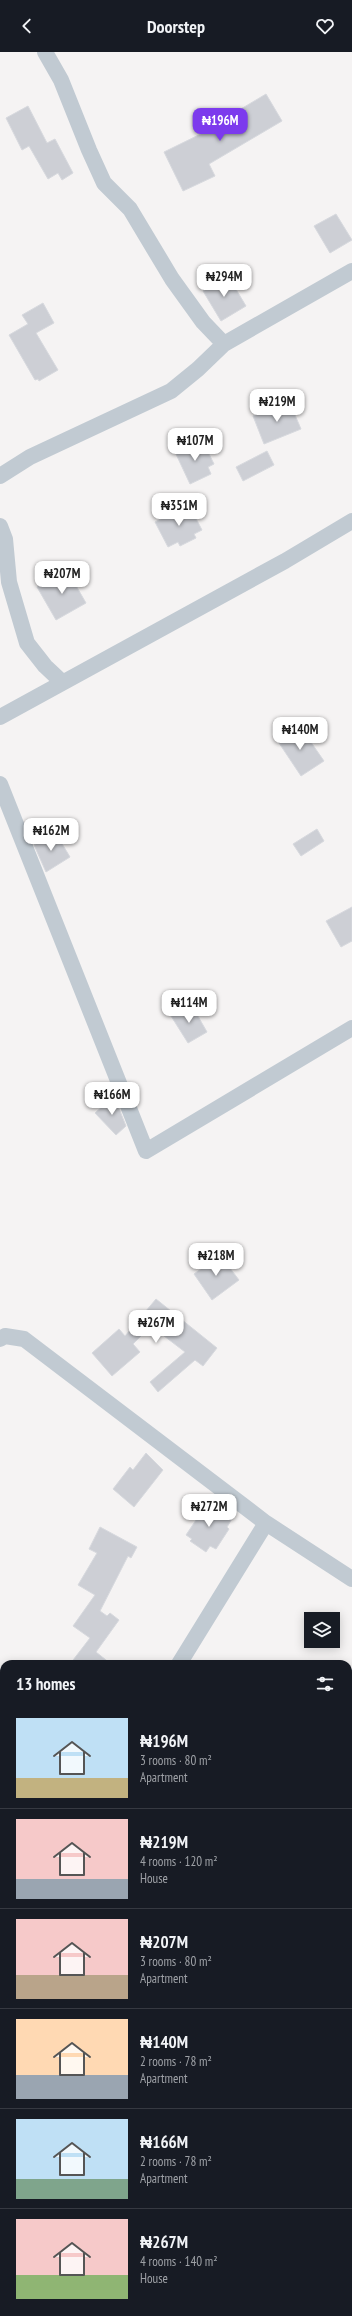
<!DOCTYPE html>
<html lang="en">
<head>
<meta charset="utf-8">
<style>
  :root { --surface:#171b24; --page:#20242c; --text:#f1f3f6; --muted:#9ea1a6; --line:#363941; --accent:#7c3aed }
  body { margin:0; font-family:"PT Sans Narrow",sans-serif; background:var(--page); color:var(--text); height:100vh; display:flex; flex-direction:column; font-size:15px; white-space:nowrap }
  * { box-sizing:border-box; margin:0 }
  p { font-size:13px; color:var(--muted) }
  .icon { flex:none; width:22px; height:22px; fill:none; stroke:currentColor; stroke-width:2; stroke-linecap:round; stroke-linejoin:round }
  .map { position:relative; flex:1; overflow:hidden }
  .side { position:absolute; left:0px; top:1608px; width:352px; height:656px; display:flex; flex-direction:column; background:var(--surface); border-radius:12px 12px 0 0; box-shadow:0 2px 10px #0003 }
  .side>* { flex:none }
  .controls { position:absolute; left:304px; top:1560px; display:grid; gap:8px }
  .controls a { display:grid; place-items:center; width:36px; height:36px; border-radius:0px; background:var(--surface); box-shadow:0 2px 10px #0003; font-size:20px }
  .price { position:absolute; translate:-50% -34px; padding:0 9px; border-radius:8px; background:#fff; color:#222; font-size:13px; line-height:26px; filter:drop-shadow(0 1px 2px #0008) }
  .price::after { content:''; position:absolute; left:50%; top:24px; width:12px; height:9px; margin-left:-6px; background:inherit; clip-path:polygon(0 0,100% 0,50% 100%) }
  .price.current { background:var(--accent); color:#fff }
  ul { padding:0; list-style:none }
  li { display:flex; align-items:center; gap:12px; height:100px; padding:0 16px }
  li+li { border-top:1px solid var(--line) }
  li span { display:grid; place-items:center; flex:none; width:112px; height:80px; border-radius:0px; color:#555 }
  li>.icon { margin-inline-start:auto }
  span .icon { width:48px; height:48px; fill:#fffc; stroke-width:1 }
  li b { font-size:17px }
  h2 { display:flex; justify-content:space-between; align-items:center; height:48px; padding:0 16px; font-size:17px }
  header { display:flex; justify-content:space-between; align-items:center; height:52px; padding:0 16px; background:var(--surface); font-size:18px; font-weight:800 }
  .map>svg:first-child { display:block }
  .building { fill:#cdcfd5; stroke:#d7d9de }
  .lines { fill:none; stroke-linecap:round; stroke-linejoin:round }
  .minor { stroke:#c1cad2; stroke-width:16 }
</style>
</head>
<body>
<header><svg class="icon" aria-label="back" viewBox="0 0 24 24"><path d="M15 5l-7 7 7 7"/></svg>Doorstep<svg class="icon" aria-label="heart" viewBox="0 0 24 24"><path d="M12 20l-8-8c-3-5 5-10 8-4 3-6 11-1 8 4z"/></svg></header>
<div class="map">
<svg width="352" height="2264" viewBox="0 0 352 2264">
  <rect width="100%" height="100%" fill="#f5f3f3"/>
  <path class="building" d="M266,42L282,69L209,112L215,124L183,139L164,100L215,75L214,73Z
    M28,54L47,91L55,87L73,121L62,128L58,121L48,127L29,94L22,98L6,66Z
    M336,162L352,188L330,201L314,174Z
    M228,224L246,254L221,269L203,239Z
    M43,251L54,271L36,281L58,318L39,329L38,327L35,328L9,283L28,272L22,263Z
    M289,349L301,377L264,392L253,364Z
    M199,389L203,397L206,396L214,412L208,415L211,422L190,432L175,400Z
    M267,399L274,413L243,429L236,415Z
    M189,453L202,478L194,482L196,486L180,494L178,490L168,495L155,470Z
    M67,518L86,551L56,568L37,535Z
    M299,673L324,709L301,724L277,688Z
    M317,777L324,789L301,804L293,792Z
    M55,780L70,805L46,820L34,793Z
    M352,855V889L341,895L326,869Z
    M191,952L207,980L188,991L171,964Z
    M114,1044L126,1074L116,1083L95,1061Z
    M220,1203L239,1228L212,1248L194,1222Z
    M156,1247L217,1296L203,1314L195,1308L158,1340L150,1330L185,1300L151,1274L133,1292L140,1300L112,1324L92,1301L119,1277L125,1284Z
    M146,1401L163,1418L134,1455L113,1437L130,1415L133,1418Z
    M208,1450L232,1467L227,1475L229,1477L216,1497L210,1494L206,1500L190,1489L192,1487L186,1483Z
    M100,1475L137,1495L131,1506L128,1504L100,1559L107,1564L110,1561L119,1568L96,1600L111,1612H70L90,1586L73,1574L95,1543L78,1533L97,1501L89,1497Z"/>
  <g class="lines">
    <path class="minor" d="M45,0L61,28L89,98L104,131L130,157L172,227L203,270L224,292
      M0,424L30,405L171,339L198,317L224,292L352,219
      M0,474L5,487L9,530L27,591L45,614L62,630
      M0,665L285,509L352,469
      M0,732L146,1099L352,976
      M0,1287L5,1284L24,1287L266,1471L352,1527
      M179,1612L266,1471
      M348,1727L352,1720
      M348,1741L350,1760L352,1762
      M348,1783L352,1781
      M0,1858L4,1853
      M0,1967L4,1972
      M348,1973L352,1972
      M19,2260V2264
      M311,2260L319,2264
      M104,2264L110,2260"/>
  </g>
</svg>
<div class="controls">
<a><svg class="icon" aria-label="layers" viewBox="0 0 24 24"><path d="M12 4l9 5-9 5-9-5zM3 14l9 5 9-5"/></svg></a>
</div>
<b class="price current" style="left:220px;top:90px">₦196M</b>
<b class="price" style="left:224px;top:246px">₦294M</b>
<b class="price" style="left:277px;top:371px">₦219M</b>
<b class="price" style="left:195px;top:410px">₦107M</b>
<b class="price" style="left:179px;top:475px">₦351M</b>
<b class="price" style="left:62px;top:543px">₦207M</b>
<b class="price" style="left:300px;top:699px">₦140M</b>
<b class="price" style="left:51px;top:800px">₦162M</b>
<b class="price" style="left:189px;top:972px">₦114M</b>
<b class="price" style="left:112px;top:1064px">₦166M</b>
<b class="price" style="left:216px;top:1225px">₦218M</b>
<b class="price" style="left:156px;top:1292px">₦267M</b>
<b class="price" style="left:209px;top:1476px">₦272M</b>
<section class="side">
<h2>13 homes<svg class="icon" aria-label="filters" viewBox="0 0 24 24"><path d="M4 7h16M4 17h16"/><circle cx="9" cy="7" r="2"/><circle cx="15" cy="17" r="2"/></svg></h2>
<ul>
<li><span style="background:linear-gradient(#bfe0f5 75%,#c2b280 0)"><svg class="icon" aria-label="home" viewBox="0 0 24 24"><path d="M3 11l9-7 9 7M6 9v11h12V9"/></svg></span><div><b>₦196M</b><p>3 rooms · 80 m²</p><p>Apartment</p></div></li>
<li><span style="background:linear-gradient(#f6c9c9 75%,#9aa5b1 0)"><svg class="icon" aria-label="home" viewBox="0 0 24 24"><path d="M3 11l9-7 9 7M6 9v11h12V9"/></svg></span><div><b>₦219M</b><p>4 rooms · 120 m²</p><p>House</p></div></li>
<li><span style="background:linear-gradient(#f6c9c9 70%,#b9a48a 0)"><svg class="icon" aria-label="home" viewBox="0 0 24 24"><path d="M3 11l9-7 9 7M6 9v11h12V9"/></svg></span><div><b>₦207M</b><p>3 rooms · 80 m²</p><p>Apartment</p></div></li>
<li><span style="background:linear-gradient(#ffd9b3 70%,#9aa5b1 0)"><svg class="icon" aria-label="home" viewBox="0 0 24 24"><path d="M3 11l9-7 9 7M6 9v11h12V9"/></svg></span><div><b>₦140M</b><p>2 rooms · 78 m²</p><p>Apartment</p></div></li>
<li><span style="background:linear-gradient(#bfe0f5 75%,#7fa58c 0)"><svg class="icon" aria-label="home" viewBox="0 0 24 24"><path d="M3 11l9-7 9 7M6 9v11h12V9"/></svg></span><div><b>₦166M</b><p>2 rooms · 78 m²</p><p>Apartment</p></div></li>
<li><span style="background:linear-gradient(#f6c9c9 70%,#8fb573 0)"><svg class="icon" aria-label="home" viewBox="0 0 24 24"><path d="M3 11l9-7 9 7M6 9v11h12V9"/></svg></span><div><b>₦267M</b><p>4 rooms · 140 m²</p><p>House</p></div></li>
</ul>
</section>
</div>
</body>
</html>
